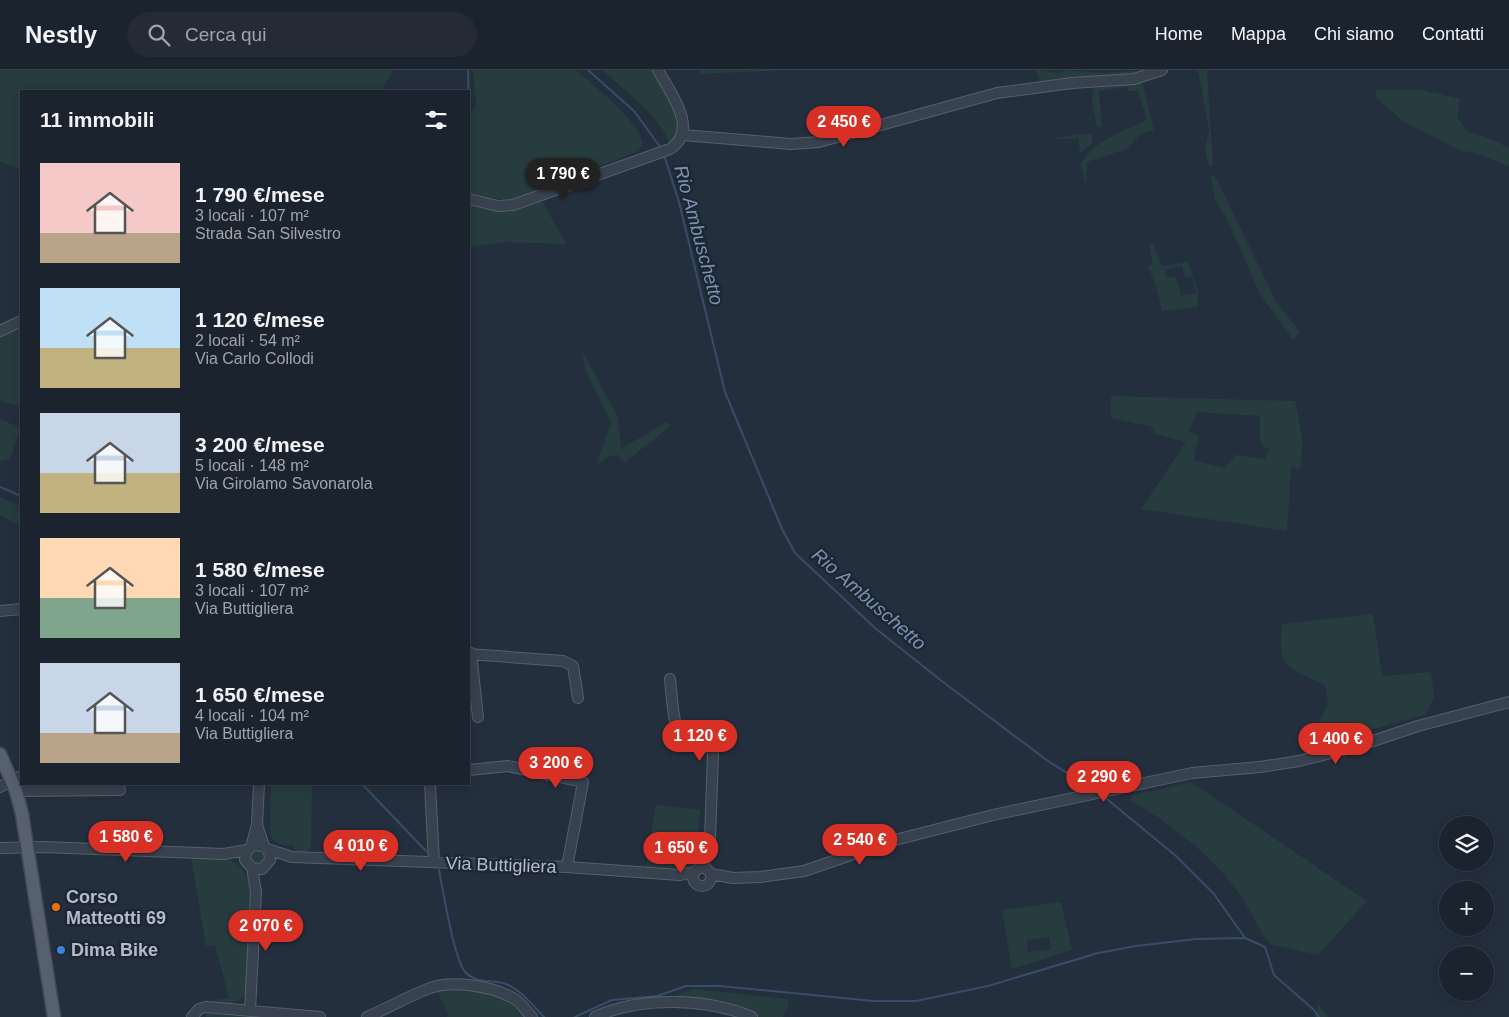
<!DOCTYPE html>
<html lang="it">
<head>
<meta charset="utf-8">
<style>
  :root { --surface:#1b232e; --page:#242b36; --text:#f1f3f6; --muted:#a0a4aa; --line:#39404a; --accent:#d93025 }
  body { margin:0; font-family:Arial,sans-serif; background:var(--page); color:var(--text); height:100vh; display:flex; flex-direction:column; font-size:19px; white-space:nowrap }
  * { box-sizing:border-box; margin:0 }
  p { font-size:16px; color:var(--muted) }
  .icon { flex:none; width:28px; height:28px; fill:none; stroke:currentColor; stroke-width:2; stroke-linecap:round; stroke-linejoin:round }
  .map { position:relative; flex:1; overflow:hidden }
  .panel { position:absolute; left:20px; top:20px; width:450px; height:695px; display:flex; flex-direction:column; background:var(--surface); border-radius:0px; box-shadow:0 2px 12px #0003,0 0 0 1px var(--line) }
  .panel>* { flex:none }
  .tools { position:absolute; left:1439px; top:746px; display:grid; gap:10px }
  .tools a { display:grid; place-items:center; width:55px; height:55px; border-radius:50%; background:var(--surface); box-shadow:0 2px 12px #0003,0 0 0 1px var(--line); font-size:25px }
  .price { position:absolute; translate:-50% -42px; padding:0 11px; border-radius:18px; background:var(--accent); color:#fff; font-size:16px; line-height:32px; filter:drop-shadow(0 1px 2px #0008) }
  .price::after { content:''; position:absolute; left:50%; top:30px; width:15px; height:11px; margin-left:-8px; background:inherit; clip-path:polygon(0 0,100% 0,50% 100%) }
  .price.current { background:#222; color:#fff }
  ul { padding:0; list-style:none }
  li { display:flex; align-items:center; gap:15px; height:125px; padding:0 20px }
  li span { display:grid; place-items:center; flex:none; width:140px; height:100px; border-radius:0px; color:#555 }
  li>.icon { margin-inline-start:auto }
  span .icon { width:60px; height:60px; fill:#fffc; stroke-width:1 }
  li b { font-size:21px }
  h2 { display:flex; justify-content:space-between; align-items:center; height:60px; padding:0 20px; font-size:21px }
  header { display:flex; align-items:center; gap:30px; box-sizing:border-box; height:70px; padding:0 25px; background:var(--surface); border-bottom:1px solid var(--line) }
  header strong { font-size:24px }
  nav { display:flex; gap:28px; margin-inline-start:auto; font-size:18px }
  .search { width:350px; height:45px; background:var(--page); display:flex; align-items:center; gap:12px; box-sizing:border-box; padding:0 18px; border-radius:28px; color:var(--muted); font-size:19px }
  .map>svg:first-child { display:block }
  .green { fill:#263c3f; fill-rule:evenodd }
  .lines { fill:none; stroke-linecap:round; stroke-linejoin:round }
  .stream { stroke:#394c67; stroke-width:2 }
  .minor-casing { stroke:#565f6c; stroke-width:12 }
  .major-casing { stroke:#414a57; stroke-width:15 }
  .minor { stroke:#38414e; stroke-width:10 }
  .major { stroke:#56606e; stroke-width:12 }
  .food-dot { fill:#e8710a; stroke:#1d2633; stroke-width:2 }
  .shop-dot { fill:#3f7fe0; stroke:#1d2633; stroke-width:2 }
  .labels { text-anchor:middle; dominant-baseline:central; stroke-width:5; stroke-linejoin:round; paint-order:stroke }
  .street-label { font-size:18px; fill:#b4bcc9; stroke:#1d2633 }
  .poi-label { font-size:18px; font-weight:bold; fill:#b4bcc9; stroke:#1d2633; text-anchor:start }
  .water-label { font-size:19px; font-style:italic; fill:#7c92b1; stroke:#1d2633 }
</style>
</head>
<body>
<header>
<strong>Nestly</strong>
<div class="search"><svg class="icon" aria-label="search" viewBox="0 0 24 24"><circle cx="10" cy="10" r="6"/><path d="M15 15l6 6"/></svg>Cerca qui</div>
<nav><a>Home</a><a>Mappa</a><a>Chi siamo</a><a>Contatti</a></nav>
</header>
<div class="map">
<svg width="1509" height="947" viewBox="0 0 1509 947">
  <rect width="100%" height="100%" fill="#242f3e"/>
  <path class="green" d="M0,0H393L381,21H21V101L0,91Z
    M473,0H576C591,13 646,56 642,76L634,83L519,127L507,130L469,123V49L476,35Z
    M602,0H655L678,47L679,62L670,74C658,43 626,22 602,0Z
    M700,0H787L700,4Z
    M1036,0L1060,3L1064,0L1104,3L1152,0L1141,4L1040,13Z
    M1198,0H1207L1213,95L1209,96L1205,79L1209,60Z
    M1142,10L1154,60L1142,63L1126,79L1087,92L1086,116L1081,93C1095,70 1124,61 1147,50L1138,21H1129L1127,17L1099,21L1102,57L1097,56L1092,33L1093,18Z
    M1376,20H1422L1460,29L1457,47L1467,61L1498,72L1509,79V96L1472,82L1461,81L1404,52L1377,29Z
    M1078,64H1093L1091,74L1080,83L1078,68L1049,70Z
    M1210,104L1216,108L1277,233L1300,262L1293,270L1260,224L1226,147L1215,130Z
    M542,131L566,174L503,172L469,177V135C503,143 510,141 542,131Z
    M1149,174H1153L1162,196L1188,192L1198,222L1197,237L1162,241L1155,213L1148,197L1153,194ZM1182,196L1185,208L1192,207L1196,223L1181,226L1176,206L1167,208L1165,200Z
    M21,254V337L0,331V265Z
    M581,279L618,347L621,379L666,352L671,356L625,392L617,385L608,387L596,395L611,353L586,301Z
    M1111,326L1295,331L1303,371L1300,399L1291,397L1287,461L1141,439L1186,372L1154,364L1153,357L1111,348ZM1197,342L1260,346V372L1264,377L1269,379L1265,389L1235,385L1225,398L1193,390L1199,365L1189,362Z
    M0,349L21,358L10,389L0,391Z
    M0,427L21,436V457L0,445Z
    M1373,544L1382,606L1431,602L1434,627L1426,644L1307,678L1328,635L1326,616C1289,596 1277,602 1282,554Z
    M1191,712L1367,831L1318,885L1270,874C1257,858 1250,838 1238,822C1210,784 1170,753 1130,730L1131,726Z
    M271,714H312L311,776L307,781L295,782L294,776C282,775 274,775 270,763Z
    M656,735L700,740L698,771L704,772L702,787L686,799L646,797Z
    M252 787a6 6 0 1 1 12 0a6 6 0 1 1-12 0Z
    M191,787C222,788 246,784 250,822L247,921C239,935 222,937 208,931L229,928L215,875L206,876Z
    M1061,832L1072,880L1012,899L1002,840ZM1049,867L1051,879L1028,882L1027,870Z
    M444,918L495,923L516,930L528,947H447L448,943L437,921Z
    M694,919L787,929L789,933L783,947H756L669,930L679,924Z
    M1318,934L1328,947H1315Z
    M207,942L269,947H206Z"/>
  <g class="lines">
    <path class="stream" d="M468,0L469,36
      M588,0L634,41L661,78
      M664,85L679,132L725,322L782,459L795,483L875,558L943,612L1048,691L1094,720
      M0,417L21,426
      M362,714L426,781
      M1102,725L1176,786L1214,824L1245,868L1265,877L1274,905L1313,939L1319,947
      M439,800C443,820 454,891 466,903C477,914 493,909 506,914C521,920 533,936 544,947
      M575,947L612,930L657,926L686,916H720L873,931H916L988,916L1098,883L1136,876L1196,869L1245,868"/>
    <g class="minor-casing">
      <path id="minor" d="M683,65L791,74L819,72L997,23L1072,13L1134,9L1162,0
        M469,129L498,136L513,135L670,79C700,59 670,23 658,0
        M0,261L21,251
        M0,541L21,539
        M471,583L478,647
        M469,584L563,591L573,596L578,628
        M670,609C672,626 673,661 684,673L711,678L713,684L710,769L703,797
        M469,700L508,696L583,712L567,797
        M430,714L434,792
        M0,717L21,706
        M16,721L120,720
        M257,755L264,776L269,782L270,790L262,799L252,798L245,790L247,780L254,775L264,776
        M251,777L257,755L259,714
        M0,778L43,777L224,784L247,780
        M267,779L292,787L567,797L680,805L694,802
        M693 807a9 9 0 1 1 18 0a9 9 0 1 1-18 0Z
        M711,804L733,808L760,807L804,801L895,770L993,745L1192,703L1260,697L1299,691L1355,677L1418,656L1509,632
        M250,940L256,822L252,798
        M192,947L199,939L206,937L320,947
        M367,947C388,938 409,926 430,918C453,910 492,916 513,928C521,932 526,941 532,947
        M595,947C640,926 707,928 752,947"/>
    </g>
    <g class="major-casing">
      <path id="major" d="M0,684L16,721L22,744L54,947"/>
    </g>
    <use href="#minor" class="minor"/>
    <use href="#major" class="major"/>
  </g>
  <circle class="food-dot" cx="56" cy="837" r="5"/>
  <circle class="shop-dot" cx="61" cy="880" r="5"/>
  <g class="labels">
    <g class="street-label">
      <text transform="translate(501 795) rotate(2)">Via Buttigliera</text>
    </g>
    <g class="poi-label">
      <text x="66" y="827">Corso<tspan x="66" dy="21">Matteotti 69</tspan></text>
      <text x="71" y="880">Dima Bike</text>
    </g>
    <g class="water-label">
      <text transform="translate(699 165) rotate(75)">Rio Ambuschetto</text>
      <text transform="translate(869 529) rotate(41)">Rio Ambuschetto</text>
    </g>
  </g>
</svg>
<div class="tools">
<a><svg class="icon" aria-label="layers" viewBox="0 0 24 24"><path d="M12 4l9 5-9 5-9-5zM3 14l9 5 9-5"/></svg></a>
<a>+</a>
<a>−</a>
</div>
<b class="price" style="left:844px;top:78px">2 450 €</b>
<b class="price current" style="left:563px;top:130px">1 790 €</b>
<b class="price" style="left:700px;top:692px">1 120 €</b>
<b class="price" style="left:1336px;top:695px">1 400 €</b>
<b class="price" style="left:556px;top:719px">3 200 €</b>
<b class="price" style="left:1104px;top:733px">2 290 €</b>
<b class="price" style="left:126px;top:793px">1 580 €</b>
<b class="price" style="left:860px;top:796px">2 540 €</b>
<b class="price" style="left:361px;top:802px">4 010 €</b>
<b class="price" style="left:681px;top:804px">1 650 €</b>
<b class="price" style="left:266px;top:882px">2 070 €</b>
<section class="panel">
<h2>11 immobili<svg class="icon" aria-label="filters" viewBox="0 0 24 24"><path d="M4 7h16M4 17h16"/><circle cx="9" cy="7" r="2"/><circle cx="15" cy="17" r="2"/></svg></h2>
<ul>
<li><span style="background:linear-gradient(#f6c9c9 70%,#b9a48a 0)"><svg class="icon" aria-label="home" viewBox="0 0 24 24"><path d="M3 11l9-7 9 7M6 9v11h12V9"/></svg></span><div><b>1 790 €/mese</b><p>3 locali · 107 m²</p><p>Strada San Silvestro</p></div></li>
<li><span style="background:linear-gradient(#bfe0f5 60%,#c2b280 0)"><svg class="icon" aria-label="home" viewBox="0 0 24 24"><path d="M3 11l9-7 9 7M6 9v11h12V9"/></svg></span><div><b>1 120 €/mese</b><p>2 locali · 54 m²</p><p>Via Carlo Collodi</p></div></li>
<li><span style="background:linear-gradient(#c9d6e8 60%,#c2b280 0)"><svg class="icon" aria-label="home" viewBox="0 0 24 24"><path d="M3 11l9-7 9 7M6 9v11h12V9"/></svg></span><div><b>3 200 €/mese</b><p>5 locali · 148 m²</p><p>Via Girolamo Savonarola</p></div></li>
<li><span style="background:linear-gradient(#ffd9b3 60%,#7fa58c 0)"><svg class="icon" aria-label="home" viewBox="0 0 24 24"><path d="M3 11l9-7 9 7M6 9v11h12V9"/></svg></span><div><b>1 580 €/mese</b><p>3 locali · 107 m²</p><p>Via Buttigliera</p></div></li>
<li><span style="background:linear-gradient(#c9d6e8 70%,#b9a48a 0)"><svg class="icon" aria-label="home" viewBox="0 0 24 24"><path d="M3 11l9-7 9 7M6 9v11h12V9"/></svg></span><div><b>1 650 €/mese</b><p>4 locali · 104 m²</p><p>Via Buttigliera</p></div></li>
</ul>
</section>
</div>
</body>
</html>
